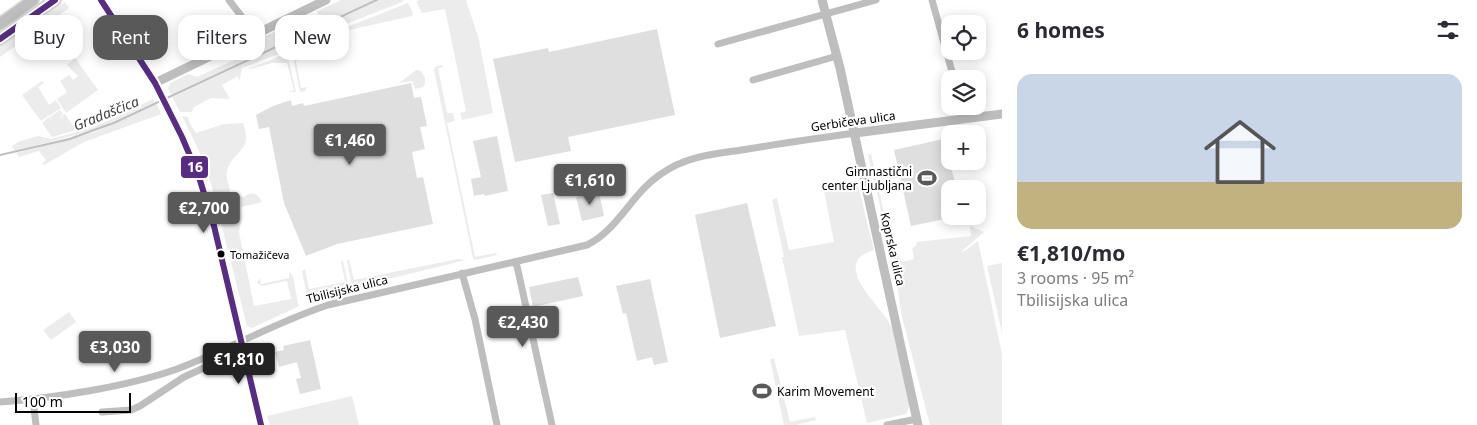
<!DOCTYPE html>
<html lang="en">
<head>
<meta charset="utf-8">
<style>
  :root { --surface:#fff; --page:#f7f7f7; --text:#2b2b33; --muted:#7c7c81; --line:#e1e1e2; --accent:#595959 }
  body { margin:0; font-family:"Noto Sans",sans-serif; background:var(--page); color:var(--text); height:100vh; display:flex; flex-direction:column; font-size:19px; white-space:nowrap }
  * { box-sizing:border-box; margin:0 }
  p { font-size:16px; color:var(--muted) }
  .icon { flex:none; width:28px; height:28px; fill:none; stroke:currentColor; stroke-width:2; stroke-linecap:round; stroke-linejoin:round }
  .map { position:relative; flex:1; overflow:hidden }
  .details { display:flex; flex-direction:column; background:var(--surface); width:475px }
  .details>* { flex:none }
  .banner { position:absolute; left:15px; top:15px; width:475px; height:45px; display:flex; gap:10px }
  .fabs { position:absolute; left:941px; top:15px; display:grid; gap:10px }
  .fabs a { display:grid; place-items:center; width:45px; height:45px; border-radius:10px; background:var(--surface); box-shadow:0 2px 12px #0003; font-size:25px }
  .scale { position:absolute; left:15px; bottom:12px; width:116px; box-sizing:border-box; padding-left:5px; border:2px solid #000; border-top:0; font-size:14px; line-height:18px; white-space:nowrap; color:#000; -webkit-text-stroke:4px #fff; paint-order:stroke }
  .price { position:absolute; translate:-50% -42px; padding:0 11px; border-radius:5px; background:var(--accent); color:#fff; font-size:16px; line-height:32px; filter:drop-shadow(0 1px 2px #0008) }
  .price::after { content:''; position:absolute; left:50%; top:30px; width:15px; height:11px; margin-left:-8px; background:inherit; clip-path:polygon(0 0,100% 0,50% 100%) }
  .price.on { background:#222; color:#fff }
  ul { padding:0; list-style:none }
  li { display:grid; align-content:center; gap:10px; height:265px; padding:0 15px }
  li+li { border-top:1px solid var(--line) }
  li span { display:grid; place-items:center; height:155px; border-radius:15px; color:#555 }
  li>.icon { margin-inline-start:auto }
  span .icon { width:90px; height:90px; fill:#fffc; stroke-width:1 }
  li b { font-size:21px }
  h2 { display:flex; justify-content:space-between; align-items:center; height:60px; padding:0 15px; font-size:21px }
  .tag { padding:0 18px; border-radius:15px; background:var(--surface); box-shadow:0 2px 12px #0003; font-size:18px; line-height:45px }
  .tag.on { background:var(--accent); color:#fff }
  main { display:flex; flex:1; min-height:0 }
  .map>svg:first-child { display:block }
  .green { fill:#ececec }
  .water { fill:#bfbfbf }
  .building { fill:#dfdfdf }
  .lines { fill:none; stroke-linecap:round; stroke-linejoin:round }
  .primary-casing { stroke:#dbdbdb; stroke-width:14 }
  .minor { stroke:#bebebe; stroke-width:7 }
  .tertiary { stroke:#bebebe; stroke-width:9 }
  .primary { stroke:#bebebe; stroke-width:11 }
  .bus-1-casing { stroke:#fff; stroke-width:10 }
  .bus-1 { stroke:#582c81; stroke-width:6 }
  .bus-dot { fill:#000; stroke:#fff; stroke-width:2 }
  .labels { text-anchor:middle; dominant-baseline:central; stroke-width:4.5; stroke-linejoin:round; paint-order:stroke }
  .bus-label { font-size:11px; fill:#000; stroke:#fff; text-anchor:start }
  .street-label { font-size:12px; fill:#000; stroke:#fff }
  .poi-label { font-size:12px; fill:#000; stroke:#fff; text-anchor:end }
  .water-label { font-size:14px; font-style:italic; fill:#444; stroke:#fff }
  .line-badge { stroke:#fff; stroke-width:2 }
  .badge-label { font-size:14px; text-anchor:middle; font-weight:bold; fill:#fff }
</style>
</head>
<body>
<main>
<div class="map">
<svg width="1002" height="425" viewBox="0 0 1002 425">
  <rect width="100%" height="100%" fill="#fff"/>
  <path class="green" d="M341,0H374L322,24L317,11Z
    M379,0H403L402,2L336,28L328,42L321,44L328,34L336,29L327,31L323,26Z
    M420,0H466L479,40L493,113L462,120L460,113L466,111L445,9L422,13L416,1Z
    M65,2L69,8L0,57V46Z
    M408,3L413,13L412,16L349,30L340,35L333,46L300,55L296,62L301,88L307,87L305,91L300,92L293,57C301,43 314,49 328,45L339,30Z
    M312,14L318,26L171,95L168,88L170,83L188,74L197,77L243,56L234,51Z
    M319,28L322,34L297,47L242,68L239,82L238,76L222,85L230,99L211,98L194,107L192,112H180L172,97Z
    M287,53L296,92H288L294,90L287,63H272L246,70Z
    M75,58L98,90L66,113L57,99L67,92L60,81L69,75L73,80L78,76L67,65Z
    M441,65L444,67L438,68L447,113H453L455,121L447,123L475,257L496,253L497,255L475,260L473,258L434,70L435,67Z
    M416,70L421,71L425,78V84L423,87L415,89L412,81L399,83Z
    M42,81L44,83L38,87L49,105L56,100L61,108L41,121L22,95Z
    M153,99L155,102L94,130L15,151L12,146L20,141L38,136L51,139L94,127Z
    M157,104L161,114L84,142L44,165L42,164L46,160L39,151L19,157L16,153L95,132Z
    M60,110L63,114L58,119L65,114L76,130L52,137L42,123L49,117L51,120L50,117Z
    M182,116L188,117L190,124L196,133L224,124L243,123C254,153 232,150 227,171C225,180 231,186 230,194L244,197C251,190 259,194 262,202L241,207L242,216L239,232L254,306L291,299L287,281L262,286L257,283L260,278L261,284L289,278V272L293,276L298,303L299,306L295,308L252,328L247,326L212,187L199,151Z
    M871,154L890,240L888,241L868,155Z
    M855,182L858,185L874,250C869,252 863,254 860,257C842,277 886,311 892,328C900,352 904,379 910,404L906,414L867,423L845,330L799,336L782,257H784L772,200L777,198L789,250L834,242L824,191L827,188Z
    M970,226L984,232L962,251L963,252L978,241L1002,354V425H930L901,313L893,255H898L902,262L914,259L912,248L915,247L917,242L971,236Z
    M458,259L466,260L352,288L347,260H349L354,280Z
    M341,261H343L349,288L330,293L331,300H329L327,293L309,297V306L302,271L305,269L309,289L345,282Z
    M1002,263V333L987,266Z
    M69,312L76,322L51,340L43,330Z
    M774,358L790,422L815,417L816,420L796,425H784L770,359Z
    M352,396L359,425H270L267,416Z"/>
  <path class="water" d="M374,0H379L114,124L70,140L0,156V154L69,138L113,122Z"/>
  <path class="building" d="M657,29L675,115L568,137L571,151L515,162L493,59L548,48L549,52Z
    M411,83L414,98L421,97L427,126L420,127L425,149L412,152L417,178L423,177L433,224L337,244L306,256L284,203L269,127L259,129L256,115L273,106L291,100L292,106L303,103L304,106Z
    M497,136L508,191L485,196L484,194L474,196L471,179L481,177L473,141Z
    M943,139L957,189H950V218L911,226L894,150Z
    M599,192L604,216L582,221L576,197Z
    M553,193L560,224L548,226L541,195Z
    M747,203L776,326L720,338L695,215Z
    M578,277L583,296L533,307L529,287Z
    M650,279L668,362L654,365L652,357L637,361L626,313L623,314L616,286Z
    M310,340L321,389L300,394L296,379L301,378L297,362L279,367L275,352L284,350L283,346Z"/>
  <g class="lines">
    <g class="primary-casing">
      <path id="primary" d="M0,24L33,0
        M0,39L55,0"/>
    </g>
    <path class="minor" d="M229,0L255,34
      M932,0L954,79
      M718,44L876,0
      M753,80L837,56
      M961,106L964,118
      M514,262L517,266L552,425
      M462,273L475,319L497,425
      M33,399L36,425
      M0,402C54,398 126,387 177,369C228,350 276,322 328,305L587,245C618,230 632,193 661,174C687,155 717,154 748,149C783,143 819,138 855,133
      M102,412L131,410L140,406L184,377L230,356
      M887,425L917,419"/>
    <path class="tertiary" d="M101,0L155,83L182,137L199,177L214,226L261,425
      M822,0L840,68L918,425
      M155,83L326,0
      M855,133L1002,114"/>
    <use href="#primary" class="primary"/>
    <g class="bus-1-casing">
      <path id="bus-1" d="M101,0L155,83L182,137L199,177L214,226L261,425
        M0,39L55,0"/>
    </g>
    <use href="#bus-1" class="bus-1"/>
  </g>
  <defs>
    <g id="stadium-bare" transform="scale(1.5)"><path d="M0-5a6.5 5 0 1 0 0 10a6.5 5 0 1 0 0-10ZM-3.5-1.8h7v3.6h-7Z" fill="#595959" stroke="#fff" stroke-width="2.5" paint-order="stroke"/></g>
  </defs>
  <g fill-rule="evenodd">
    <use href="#stadium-bare" x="927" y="178"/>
    <use href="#stadium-bare" x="762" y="391"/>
  </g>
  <circle class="bus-dot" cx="221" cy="254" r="4.5"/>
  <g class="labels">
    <g class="bus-label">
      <text x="230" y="254">Tomažičeva</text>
    </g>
    <g class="street-label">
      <text transform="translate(853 121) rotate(-8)">Gerbičeva ulica</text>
      <text transform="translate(893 249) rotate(77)">Koprska ulica</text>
      <text transform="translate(347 289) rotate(-14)">Tbilisijska ulica</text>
    </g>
    <g class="poi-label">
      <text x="912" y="171">Gimnastični<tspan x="912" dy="14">center Ljubljana</tspan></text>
      <text x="777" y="391" text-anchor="start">Karim Movement</text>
    </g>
    <g class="water-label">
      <text transform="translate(106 113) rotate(-22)">Gradaščica</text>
    </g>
  </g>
  <rect class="line-badge" x="180" y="155" width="29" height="24" rx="5" fill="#582c81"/>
  <g class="badge-label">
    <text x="195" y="172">16</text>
  </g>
</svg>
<div class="fabs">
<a><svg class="icon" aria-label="locate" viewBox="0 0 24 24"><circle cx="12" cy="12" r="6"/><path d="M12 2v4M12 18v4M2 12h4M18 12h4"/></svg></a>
<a><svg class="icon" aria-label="layers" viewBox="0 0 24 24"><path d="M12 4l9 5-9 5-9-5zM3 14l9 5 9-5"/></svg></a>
<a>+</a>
<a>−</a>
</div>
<div class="scale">100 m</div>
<b class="price" style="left:350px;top:166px">€1,460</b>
<b class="price" style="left:590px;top:206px">€1,610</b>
<b class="price" style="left:204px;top:234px">€2,700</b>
<b class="price" style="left:523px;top:348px">€2,430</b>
<b class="price" style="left:115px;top:373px">€3,030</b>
<b class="price on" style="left:239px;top:385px">€1,810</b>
<div class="banner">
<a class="tag">Buy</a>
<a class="tag on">Rent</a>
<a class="tag">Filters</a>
<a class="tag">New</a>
</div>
</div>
<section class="details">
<h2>6 homes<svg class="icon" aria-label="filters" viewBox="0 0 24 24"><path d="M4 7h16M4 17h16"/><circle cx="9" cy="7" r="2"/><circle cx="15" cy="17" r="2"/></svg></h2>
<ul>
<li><span style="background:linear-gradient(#c9d6e8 70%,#c2b280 0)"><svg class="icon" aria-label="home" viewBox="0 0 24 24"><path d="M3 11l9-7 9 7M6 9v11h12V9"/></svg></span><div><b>€1,810/mo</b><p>3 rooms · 95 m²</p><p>Tbilisijska ulica</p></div></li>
</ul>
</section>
</main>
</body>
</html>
